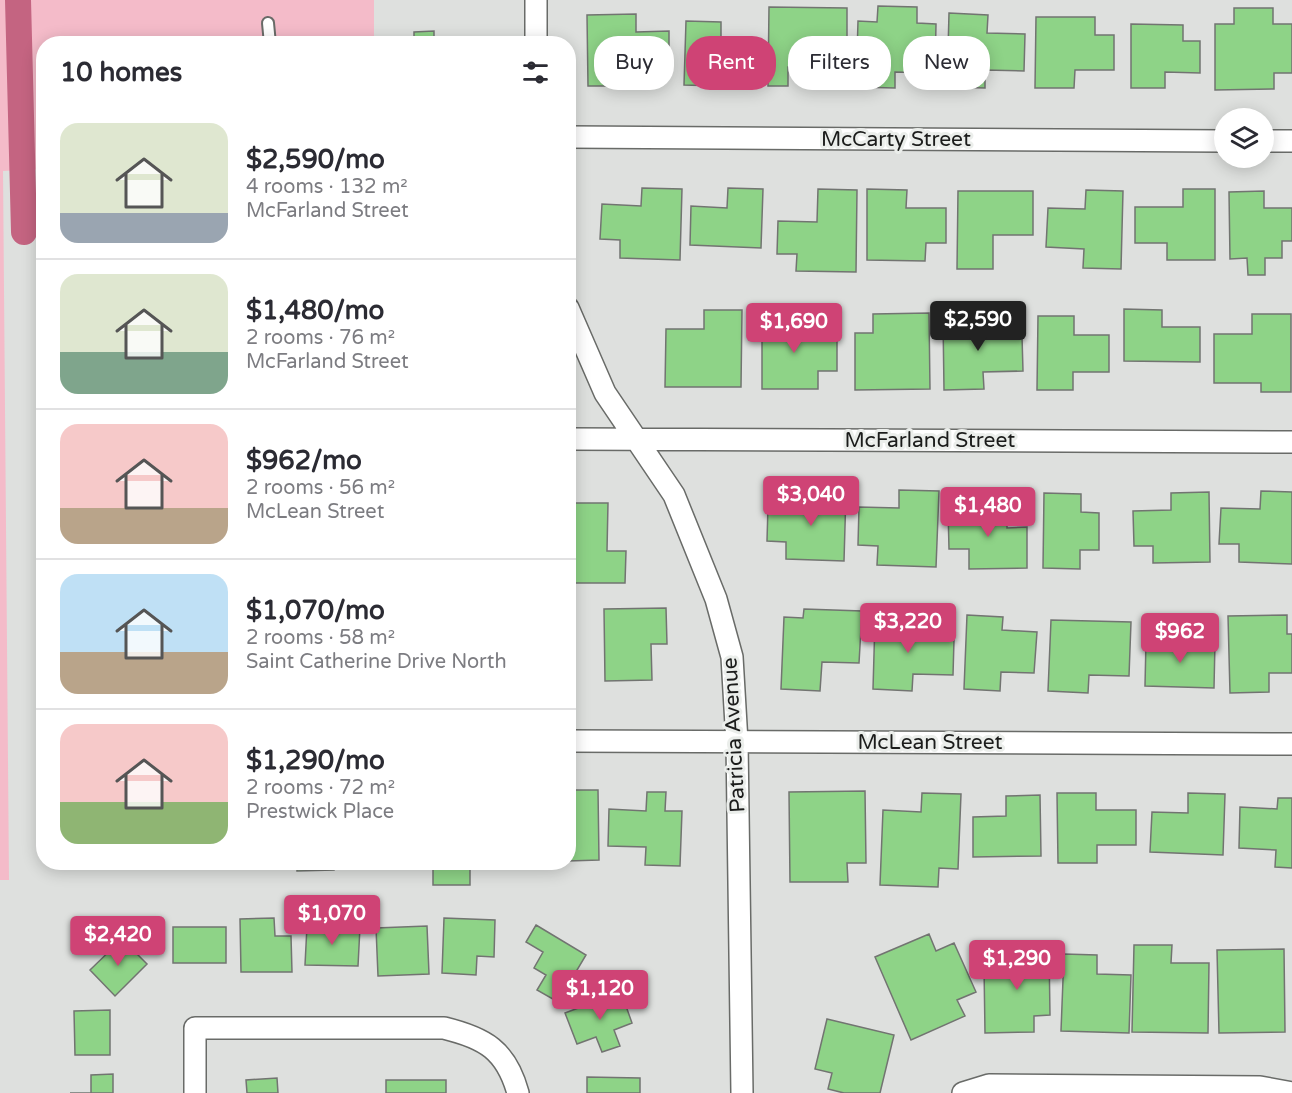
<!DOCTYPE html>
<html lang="en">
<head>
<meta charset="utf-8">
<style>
  :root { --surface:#fff; --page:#f2f2f3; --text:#2b2b33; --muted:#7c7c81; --line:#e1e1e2; --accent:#cf4375 }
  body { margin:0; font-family:"Varela Round",sans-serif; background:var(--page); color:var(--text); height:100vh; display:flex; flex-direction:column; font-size:22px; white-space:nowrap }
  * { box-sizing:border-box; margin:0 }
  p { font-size:20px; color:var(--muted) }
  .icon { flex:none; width:33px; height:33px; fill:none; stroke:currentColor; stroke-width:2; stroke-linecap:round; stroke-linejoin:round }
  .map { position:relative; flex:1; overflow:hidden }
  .sheet { position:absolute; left:36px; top:36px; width:540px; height:834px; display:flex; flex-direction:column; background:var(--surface); border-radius:24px; box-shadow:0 3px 15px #0003 }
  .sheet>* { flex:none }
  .top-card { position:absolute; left:594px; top:36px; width:570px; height:54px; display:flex; gap:12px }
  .tools { position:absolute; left:1214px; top:108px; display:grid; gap:12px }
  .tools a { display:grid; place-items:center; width:60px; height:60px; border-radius:50%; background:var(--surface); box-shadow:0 3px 15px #0003; font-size:30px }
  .price { position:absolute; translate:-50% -51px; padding:0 14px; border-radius:6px; background:var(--accent); color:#fff; font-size:20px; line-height:39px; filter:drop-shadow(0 2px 3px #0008) }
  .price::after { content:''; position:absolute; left:50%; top:36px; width:18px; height:14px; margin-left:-9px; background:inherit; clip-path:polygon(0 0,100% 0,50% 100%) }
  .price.active { background:#222; color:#fff }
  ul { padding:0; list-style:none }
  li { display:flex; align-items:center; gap:18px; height:150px; padding:0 24px }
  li+li { border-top:2px solid var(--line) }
  li span { display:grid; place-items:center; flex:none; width:168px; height:120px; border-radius:18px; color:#555 }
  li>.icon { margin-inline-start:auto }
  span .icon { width:72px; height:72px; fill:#fffc; stroke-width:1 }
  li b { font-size:26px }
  h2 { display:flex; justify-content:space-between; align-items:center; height:72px; padding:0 24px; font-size:26px }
  .pill { padding:0 21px; border-radius:24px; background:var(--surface); box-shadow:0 3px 15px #0003; font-size:21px; line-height:54px }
  .pill.active { background:var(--accent); color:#fff }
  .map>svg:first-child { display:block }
  .green { fill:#f4bbc9 }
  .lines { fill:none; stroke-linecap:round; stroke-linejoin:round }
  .canal { stroke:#c46481; stroke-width:26 }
  .building { fill:#8ed387; stroke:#727471; stroke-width:1.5 }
  .service-casing { stroke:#696b68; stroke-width:14 }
  .minor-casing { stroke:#696b68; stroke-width:24 }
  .service { stroke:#fff; stroke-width:10 }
  .minor { stroke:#fff; stroke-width:21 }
  .labels { text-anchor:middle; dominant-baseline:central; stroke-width:6; stroke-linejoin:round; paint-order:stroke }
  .street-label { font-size:21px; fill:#1b1c1b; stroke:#ebeeeb }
</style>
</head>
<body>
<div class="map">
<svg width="1292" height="1093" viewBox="0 0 1292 1093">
  <rect width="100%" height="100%" fill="#dee0de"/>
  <path class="green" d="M0,0H374V43L44,44L43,169L3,171L9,880H0Z"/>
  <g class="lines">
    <path class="canal" d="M18,0L24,232"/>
  </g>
  <path class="building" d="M878,6L917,7V23L936,24L935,73L895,72V88L856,87L858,21L877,22Z
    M769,7L847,8V67H788V86H768Z
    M1234,8H1273V24H1292V73H1274V89L1215,90V24H1234Z
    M949,13L988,15L987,33L1025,34L1024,71L985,70V88L947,87Z
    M636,14V32L669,31V67L620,68L621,86H588L587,15Z
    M1036,17H1095V35H1114V70H1075L1074,88H1035Z
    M686,21L721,22V38L755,39L754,87L684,85Z
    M1131,24L1183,25V41H1200V73L1165,72V88H1131Z
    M434,31V44H414V32Z
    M642,188L682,189L680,260L620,258V240L600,239L602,204L641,206Z
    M728,188L763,189L761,248L690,245L691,206L727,208Z
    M818,189L857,190L856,272L796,271L797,254H777L778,221L817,222Z
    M867,189L907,190L906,208H946V243H926L925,261L867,260Z
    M1183,189H1215V260H1167V243H1135V207H1183Z
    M1086,190L1123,191L1121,269L1083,268L1084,249L1046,247L1048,208L1085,209Z
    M958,191H1033V235H993V269H957Z
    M1264,191V208H1292V241H1282V258H1265V275H1248L1247,258L1230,259L1229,192Z
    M1124,309L1162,310V327H1200V362L1124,361Z
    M704,310H742L741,387H665L666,329H704Z
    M929,313L930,389L855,390V333H873V314Z
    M762,314L800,315V334H837V371H818V389H762Z
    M1252,314H1291V392H1261V383H1214V334H1252Z
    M1038,316H1074V335H1109V372H1073V390H1037Z
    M1002,318L1003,336H1022L1023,371L983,372L984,389L944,390L943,319Z
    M807,490L846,492L844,561L786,559V542L767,541L768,506L807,508Z
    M899,490L939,491L936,567L877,565L878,546L858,545L859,507L899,508Z
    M1261,491L1292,492V564L1239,562V544H1219L1221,508L1260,509Z
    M1209,492L1210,562L1153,563V546H1134L1133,511L1171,510V493Z
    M1044,493L1081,494V512L1099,513V550H1080V569L1043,568Z
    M572,503H608L607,551H626L625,583H568V534H572Z
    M1007,507V528L1027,527V568L969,569V549H949L948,508Z
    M666,608L667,644H651L652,680L605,681L604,609Z
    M804,609L862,611L859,663L822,662L820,691L781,689L784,617L803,618Z
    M967,615L1003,617L1002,630L1037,632L1034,673L1001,672L1000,691L964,689Z
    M1287,615V634H1292V673H1269V692L1230,693L1228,616Z
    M875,620L934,622V640H954L953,675L913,674L912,691L873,689Z
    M1051,620L1131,622L1129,676L1089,675L1088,693L1048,691Z
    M1146,641L1215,642L1214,688L1145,686Z
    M568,790H598L599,860L568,861Z
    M865,791L866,863H847L848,882H790L789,792Z
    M647,792H666L665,811H682L680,866L645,865L646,847L608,846L609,809L646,811Z
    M922,793L961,794L958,869L939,868L938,887L880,885L883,810L921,812Z
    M1057,793H1096V810H1136V845H1097V863H1058Z
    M1188,793L1225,794L1223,855L1150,852L1152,812L1188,813Z
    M1040,795L1041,856L973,857V817L1006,816V796Z
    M1278,798H1292V868L1275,867L1276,850L1239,848L1240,807L1277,809Z
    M297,862H334V870L297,871Z
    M433,862H489V866H470V885H433Z
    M274,918L275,936H291L292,972H241L240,919Z
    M444,918L495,920L494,957L477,956L476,975L442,973Z
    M536,925L586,955L558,1002L537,990L546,975L534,968L543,952L526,942Z
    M307,926L360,927L358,966L305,965Z
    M427,926L429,974L378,976L376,928Z
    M173,927H226V963H173Z
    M929,934L936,951L954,943L976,992L957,1000L965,1016L911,1040L875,957Z
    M122,939L147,964L115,996L90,970Z
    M1134,945H1172L1171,963H1209L1208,1033L1132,1032Z
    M1049,949L1050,1015L1034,1016V1032L985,1033L984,967H1000V950Z
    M1284,949L1285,1032L1219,1033L1217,950Z
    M1064,954L1097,955V974L1131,975L1129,1033L1061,1031Z
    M621,992L632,1023L614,1030L620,1046L602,1052L596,1037L577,1044L565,1013Z
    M110,1010V1055H75L74,1011Z
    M827,1019L894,1035L880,1093H844L828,1089L832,1073L815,1069Z
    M113,1074V1093H70H91V1075Z
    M587,1077L640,1078V1093H587Z
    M277,1078L278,1093H247L246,1080Z
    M386,1080H446V1093H386Z"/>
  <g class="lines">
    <g class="service-casing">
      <path id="service" d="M268,23L270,44"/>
    </g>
    <g class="minor-casing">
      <path id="minor" d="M536,0V44
        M568,137L1224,141
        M1263,141H1292
        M568,308L605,393L674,495L716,599L732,657L737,742L742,1093
        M568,439L1292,442
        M568,741L1292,744
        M195,1093V1028H444C485,1038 506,1050 518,1093
        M963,1093L989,1085L1260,1087L1292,1093"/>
    </g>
    <use href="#service" class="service"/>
    <use href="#minor" class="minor"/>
  </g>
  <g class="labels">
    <g class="street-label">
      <text x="896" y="139">McCarty Street</text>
      <text x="930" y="440">McFarland Street</text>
      <text transform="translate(734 735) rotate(-93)">Patricia Avenue</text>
      <text x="930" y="742">McLean Street</text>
    </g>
  </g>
</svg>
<div class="tools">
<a><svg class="icon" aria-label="layers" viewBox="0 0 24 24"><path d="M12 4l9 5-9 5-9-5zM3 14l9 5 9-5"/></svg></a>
</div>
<b class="price active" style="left:978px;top:352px">$2,590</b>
<b class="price" style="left:794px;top:354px">$1,690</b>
<b class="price" style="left:811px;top:527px">$3,040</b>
<b class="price" style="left:988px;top:538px">$1,480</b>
<b class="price" style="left:908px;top:654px">$3,220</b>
<b class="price" style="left:1180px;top:664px">$962</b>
<b class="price" style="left:332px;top:946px">$1,070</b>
<b class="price" style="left:118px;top:967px">$2,420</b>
<b class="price" style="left:1017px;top:991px">$1,290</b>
<b class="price" style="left:600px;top:1021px">$1,120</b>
<div class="top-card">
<a class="pill">Buy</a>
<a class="pill active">Rent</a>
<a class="pill">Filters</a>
<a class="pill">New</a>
</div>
<section class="sheet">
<h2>10 homes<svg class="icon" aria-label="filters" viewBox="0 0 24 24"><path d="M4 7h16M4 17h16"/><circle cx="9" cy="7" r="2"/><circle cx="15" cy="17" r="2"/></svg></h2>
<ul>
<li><span style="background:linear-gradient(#dfe7d0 75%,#9aa5b1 0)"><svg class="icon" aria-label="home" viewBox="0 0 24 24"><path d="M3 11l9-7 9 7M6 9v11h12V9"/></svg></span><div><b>$2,590/mo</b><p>4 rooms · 132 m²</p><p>McFarland Street</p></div></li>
<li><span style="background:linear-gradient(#dfe7d0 65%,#7fa58c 0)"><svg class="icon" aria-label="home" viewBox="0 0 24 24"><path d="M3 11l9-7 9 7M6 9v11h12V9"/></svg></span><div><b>$1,480/mo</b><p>2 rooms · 76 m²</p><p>McFarland Street</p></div></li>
<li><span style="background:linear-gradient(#f6c9c9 70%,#b9a48a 0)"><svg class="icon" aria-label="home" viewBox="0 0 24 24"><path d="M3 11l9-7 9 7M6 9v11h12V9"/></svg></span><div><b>$962/mo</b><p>2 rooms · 56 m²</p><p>McLean Street</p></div></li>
<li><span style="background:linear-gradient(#bfe0f5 65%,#b9a48a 0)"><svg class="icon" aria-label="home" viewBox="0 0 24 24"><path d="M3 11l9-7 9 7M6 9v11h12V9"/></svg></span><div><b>$1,070/mo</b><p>2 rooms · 58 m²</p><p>Saint Catherine Drive North</p></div></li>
<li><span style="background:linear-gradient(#f6c9c9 65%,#8fb573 0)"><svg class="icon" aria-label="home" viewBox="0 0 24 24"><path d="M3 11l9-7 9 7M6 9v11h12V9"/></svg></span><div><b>$1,290/mo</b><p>2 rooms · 72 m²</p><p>Prestwick Place</p></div></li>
</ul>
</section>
</div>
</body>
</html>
